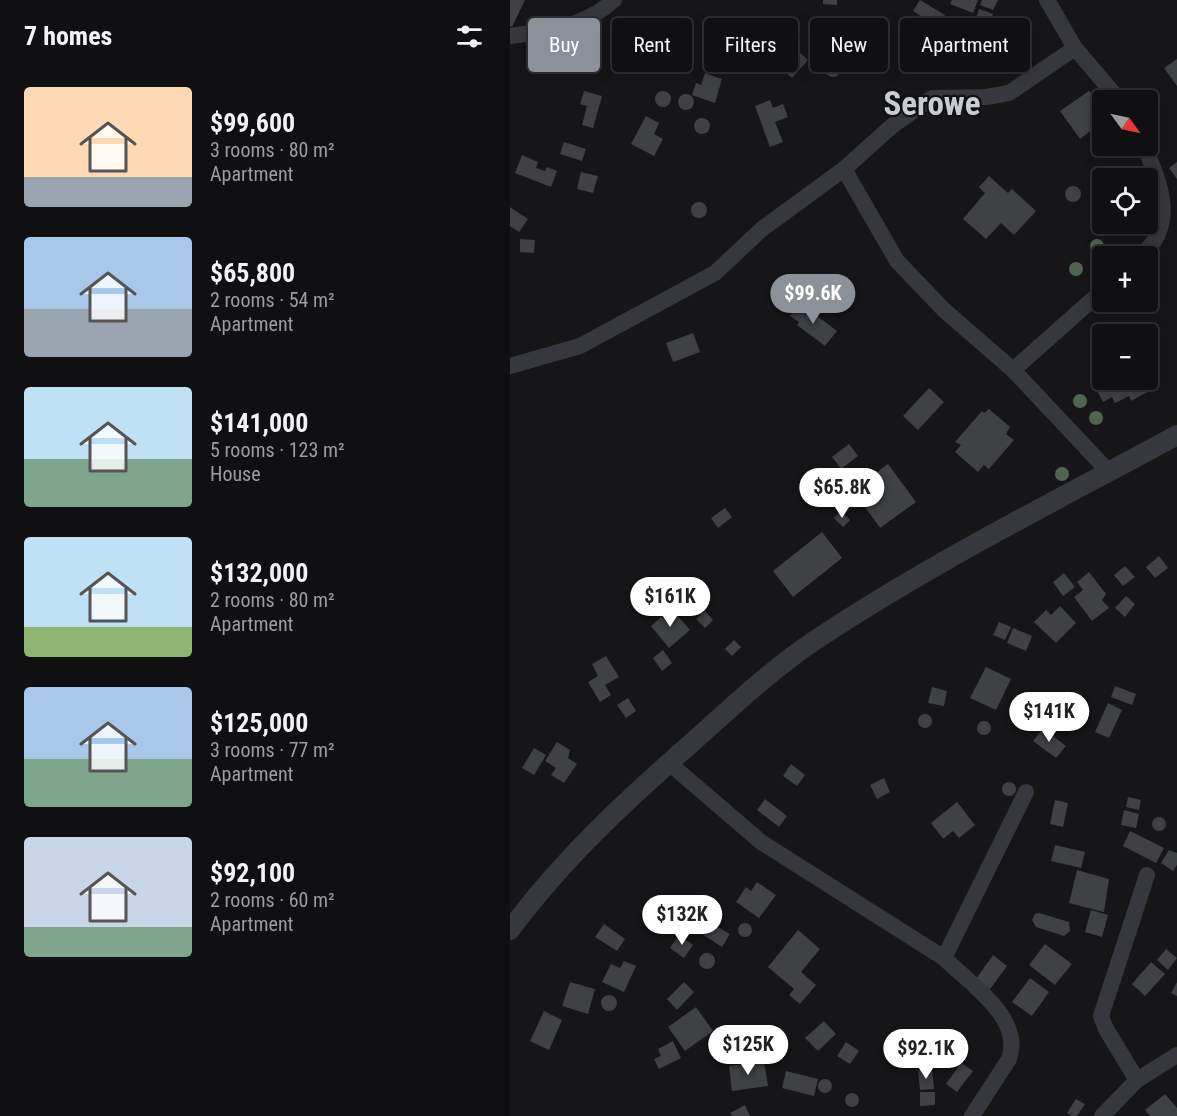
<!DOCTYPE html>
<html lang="en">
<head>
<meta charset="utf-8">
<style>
  :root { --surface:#101012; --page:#1e1e20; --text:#f1f3f6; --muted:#9c9d9f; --line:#303032; --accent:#8c9099 }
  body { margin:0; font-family:"Roboto Condensed",sans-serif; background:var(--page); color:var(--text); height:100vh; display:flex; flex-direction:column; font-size:22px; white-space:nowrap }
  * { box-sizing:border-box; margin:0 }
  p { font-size:20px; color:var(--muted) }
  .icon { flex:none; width:33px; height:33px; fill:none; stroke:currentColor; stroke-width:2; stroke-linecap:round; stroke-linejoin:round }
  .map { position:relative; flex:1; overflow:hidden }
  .details { display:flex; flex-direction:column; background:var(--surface); width:510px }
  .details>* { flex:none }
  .guide { position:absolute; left:18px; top:18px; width:558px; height:54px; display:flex; gap:12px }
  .needle { width:39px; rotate:123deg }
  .fabs { position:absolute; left:582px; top:90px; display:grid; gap:12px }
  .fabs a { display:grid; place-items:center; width:66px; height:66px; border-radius:6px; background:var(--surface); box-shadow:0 3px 15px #0003,0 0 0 2px var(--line); font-size:30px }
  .price { position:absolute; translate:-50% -51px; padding:0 14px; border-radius:21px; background:#fff; color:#222; font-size:20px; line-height:39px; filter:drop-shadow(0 2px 3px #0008) }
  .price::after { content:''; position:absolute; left:50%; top:36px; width:18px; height:14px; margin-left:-9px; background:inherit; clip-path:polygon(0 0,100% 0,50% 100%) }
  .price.selected { background:var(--accent); color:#fff }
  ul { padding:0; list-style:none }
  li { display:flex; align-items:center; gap:18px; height:150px; padding:0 24px }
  li span { display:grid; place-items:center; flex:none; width:168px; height:120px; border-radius:6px; color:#555 }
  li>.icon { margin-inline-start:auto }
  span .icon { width:72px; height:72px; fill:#fffc; stroke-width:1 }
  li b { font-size:26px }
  h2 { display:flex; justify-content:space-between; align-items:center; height:72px; padding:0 24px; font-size:26px }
  .tag { padding:0 21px; border-radius:6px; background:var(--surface); box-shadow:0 3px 15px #0003,0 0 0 2px var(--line); font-size:21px; line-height:54px }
  .tag.selected { background:var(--accent); color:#fff }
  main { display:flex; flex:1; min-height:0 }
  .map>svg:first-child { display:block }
  .building { fill:#404145 }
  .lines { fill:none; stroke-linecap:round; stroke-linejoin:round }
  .minor { stroke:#37383d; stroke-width:16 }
  .tertiary { stroke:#37383d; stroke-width:20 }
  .tree { fill:#506452 }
  .labels { text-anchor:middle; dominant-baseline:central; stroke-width:4.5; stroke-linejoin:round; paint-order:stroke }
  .town-label { font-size:33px; font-weight:bold; fill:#c9ccd4; stroke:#111113 }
</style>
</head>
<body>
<main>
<section class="details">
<h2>7 homes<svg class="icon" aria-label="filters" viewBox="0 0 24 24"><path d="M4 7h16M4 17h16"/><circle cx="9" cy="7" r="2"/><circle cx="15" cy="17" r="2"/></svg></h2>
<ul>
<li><span style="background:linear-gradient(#ffd9b3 75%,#9aa5b1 0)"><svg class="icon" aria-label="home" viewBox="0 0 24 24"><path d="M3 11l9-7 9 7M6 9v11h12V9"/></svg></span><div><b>$99,600</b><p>3 rooms · 80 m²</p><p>Apartment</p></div></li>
<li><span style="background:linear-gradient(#a9c7e8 60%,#9aa5b1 0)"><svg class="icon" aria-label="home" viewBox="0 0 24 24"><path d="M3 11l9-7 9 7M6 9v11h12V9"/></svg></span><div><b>$65,800</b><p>2 rooms · 54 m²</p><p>Apartment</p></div></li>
<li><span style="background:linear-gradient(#bfe0f5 60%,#7fa58c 0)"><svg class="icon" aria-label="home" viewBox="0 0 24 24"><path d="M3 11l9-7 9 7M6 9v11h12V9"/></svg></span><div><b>$141,000</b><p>5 rooms · 123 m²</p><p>House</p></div></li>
<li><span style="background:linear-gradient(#bfe0f5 75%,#8fb573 0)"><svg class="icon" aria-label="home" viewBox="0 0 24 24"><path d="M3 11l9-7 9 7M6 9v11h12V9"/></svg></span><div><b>$132,000</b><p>2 rooms · 80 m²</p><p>Apartment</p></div></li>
<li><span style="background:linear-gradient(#a9c7e8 60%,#7fa58c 0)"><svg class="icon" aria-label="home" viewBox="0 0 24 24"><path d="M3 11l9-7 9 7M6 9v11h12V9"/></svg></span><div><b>$125,000</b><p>3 rooms · 77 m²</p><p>Apartment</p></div></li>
<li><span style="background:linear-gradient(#c9d6e8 75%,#7fa58c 0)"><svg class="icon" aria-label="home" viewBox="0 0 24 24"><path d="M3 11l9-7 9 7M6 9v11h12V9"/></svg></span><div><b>$92,100</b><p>2 rooms · 60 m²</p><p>Apartment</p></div></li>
</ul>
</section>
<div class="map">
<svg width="667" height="1116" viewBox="0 0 667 1116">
  <rect width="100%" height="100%" fill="#161618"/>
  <path class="building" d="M0,0H15L2,27L0,26Z
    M313,0H327V5L313,4Z
    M410,0L435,15L427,27L403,11Z
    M442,0H468L463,13L440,4Z
    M472,0H488L483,10L470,5Z
    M469,9L483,14L474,38L461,34Z
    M204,34L221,35V44H227L226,66L208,64L209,50H203Z
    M281,45L298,60L282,78L265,63Z
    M461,55L472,63L464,73L454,66Z
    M667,59V86L654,68Z
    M315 69a8 8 0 1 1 16 0a8 8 0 1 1-16 0Z
    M195,73L212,79L205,103L182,95L186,83L191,85Z
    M145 99a8 8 0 1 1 16 0a8 8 0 1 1-16 0Z
    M74,91L92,96L83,128L72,125L77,106L70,104Z
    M579,91L592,109V122L570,139L550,111Z
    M168 102a8 8 0 1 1 16 0a8 8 0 1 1-16 0Z
    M260,100L263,108L273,104L278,117L265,122L273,142L260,147L245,106Z
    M136,116L149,123L144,134L153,139L144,156L121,144Z
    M184 126a8 8 0 1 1 16 0a8 8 0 1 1-16 0Z
    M54,142L76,149L72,161L50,154Z
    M12,155L28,162L26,168L35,171L37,167L47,171L41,187L5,173Z
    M667,162V179L659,168Z
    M71,172L88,176L83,193L67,189Z
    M479,176L498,193L502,189L526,211L504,235L491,223L476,239L453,219L475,193L469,187Z
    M555 194a8 8 0 1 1 16 0a8 8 0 1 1-16 0Z
    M181 210a8 8 0 1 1 16 0a8 8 0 1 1-16 0Z
    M0,207L18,219L9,232L0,226Z
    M10,239L25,240L24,253L10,252Z
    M322,274L332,289L304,310L293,295Z
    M290,303L327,331L315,346L287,325L289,322L280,316Z
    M183,333L190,352L163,362L156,343Z
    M592,338V366L584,350L592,346L589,340Z
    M592,376V380H638L643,389L621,401L619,396L605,403L602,397L593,402L582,381Z
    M419,388L434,402L408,430L393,416Z
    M479,409L500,427L496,434L504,440L479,469L474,465L468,472L445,452L451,445L445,442L472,411L474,413Z
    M339,444L348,456L331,469L322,457Z
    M378,464L406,502L370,528L343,490Z
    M215,508L222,517L208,528L201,518Z
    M331,511L340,520L333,527L324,518Z
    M312,532L332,558L283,597L263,571Z
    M649,556L658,568L645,578L636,567Z
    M615,566L625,577L613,586L604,575Z
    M579,572L596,594L592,600L599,608L582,621L564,597L573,590L567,582Z
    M554,573L565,587L553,596L543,582Z
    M616,596L625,604L615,617L605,608Z
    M550,606L566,623L546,643L524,622L536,610L541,615Z
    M161,608L180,630L159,648L141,626Z
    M195,611L203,620L195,628L186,619Z
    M489,622L501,627L495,640L483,635Z
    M503,628L522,636L516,651L497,643Z
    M224,640L231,647L222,656L215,649Z
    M153,650L162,663L152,671L143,658Z
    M96,656L109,677L95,685L101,695L90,702L78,682L88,676L82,664Z
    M476,667L501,679L486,710L460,698Z
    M605,686L626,694L622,705L601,697Z
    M422,687L437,691L434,706L418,703Z
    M118,698L126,711L116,718L107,705Z
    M598,703L612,710L599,738L585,732Z
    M408 721a7 7 0 1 1 14 0a7 7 0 1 1-14 0Z
    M467 728a7 7 0 1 1 14 0a7 7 0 1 1-14 0Z
    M533,728L556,746L546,758L523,741Z
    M47,742L60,750L58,758L67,764L54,783L41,775L46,768L35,761Z
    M24,748L36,755L24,775L12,768Z
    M281,764L295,775L287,786L273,776Z
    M374,778L380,792L367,799L360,785Z
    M492 789a7 7 0 1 1 14 0a7 7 0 1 1-14 0Z
    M618,797L631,800L629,810L616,807Z
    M255,799L277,816L269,827L247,810Z
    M545,800L558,803L553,827L540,824Z
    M447,802L465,825L449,838L443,831L433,839L421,823Z
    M614,810L629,814L626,828L611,825Z
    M642 824a7 7 0 1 1 14 0a7 7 0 1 1-14 0Z
    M620,831L654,848L646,863L613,846Z
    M545,845L575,852L571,868L541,861Z
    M659,850L667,853V865L663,871L651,863Z
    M567,870L599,879L594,912L559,903Z
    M247,882L266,895L249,918L226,902L236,887L241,891Z
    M144,907L155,914L147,927L136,920Z
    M178 918a8 8 0 1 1 16 0a8 8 0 1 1-16 0Z
    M581,910L598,915L592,937L575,932Z
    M529,913L559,922L560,931L554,936L526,927L522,920L525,914Z
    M199,922L220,934L212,947L192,934Z
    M228 930a7 7 0 1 1 14 0a7 7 0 1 1-14 0Z
    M94,924L115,939L107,951L85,937Z
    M288,930L310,949L291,972L306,985L290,1004L279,995L284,989L258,967Z
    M169,935L183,945L174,958L160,948Z
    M535,944L562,964L545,985L519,965Z
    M656,949L667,958L658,970L647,960Z
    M189 961a8 8 0 1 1 16 0a8 8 0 1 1-16 0Z
    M483,955L497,966L480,989L466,979Z
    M114,961L126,966L114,992L92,982L101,964L110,968Z
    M641,962L655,974L635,996L622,984Z
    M520,978L539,992L522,1016L502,1002Z
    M60,982L85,989L78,1014L52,1006Z
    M174,982L184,992L167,1010L157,999Z
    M667,982V996L661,993Z
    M91 1003a8 8 0 1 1 16 0a8 8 0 1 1-16 0Z
    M186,1007L203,1031L175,1051L158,1027Z
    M34,1011L52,1020L39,1050L20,1041Z
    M314,1021L326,1034L308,1051L295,1038Z
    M262,1031L266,1053L250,1056L246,1035Z
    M163,1041L171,1058L149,1069L144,1059L151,1056L148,1049Z
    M440 1049a7 7 0 1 1 14 0a7 7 0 1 1-14 0Z
    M336,1042L349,1051L340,1064L327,1056Z
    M412 1054a7 7 0 1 1 14 0a7 7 0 1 1-14 0Z
    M254,1061L258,1086L222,1091L219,1066Z
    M451,1063L463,1071L447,1092L436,1084Z
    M422,1069L424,1089L410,1090L408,1070Z
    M276,1071L308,1079L304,1096L272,1088Z
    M308 1086a7 7 0 1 1 14 0a7 7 0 1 1-14 0Z
    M410,1092H425V1105L410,1106Z
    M335 1100a7 7 0 1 1 14 0a7 7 0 1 1-14 0Z
    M655,1094L667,1108V1116H640L635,1110Z
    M566,1099L575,1104L567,1116H562L557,1113Z
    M235,1105L240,1116H222L220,1113Z"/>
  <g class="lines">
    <path class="minor" d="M537,0L565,48L609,100
      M0,36C38,31 75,27 104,0
      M334,169L387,261L434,310L503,370L599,472
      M631,256C667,225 651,184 634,146
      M0,366L70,346L205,273L252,229L334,169L382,126L422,98L476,97L499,93L565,48
      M503,370L592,291
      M159,763L251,842L434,958
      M627,1080L596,1029L591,1016L637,875
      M462,1116L499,1059C514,1018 459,983 434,958L516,792
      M592,1116L627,1080L667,1055"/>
    <path class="tertiary" d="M0,930C54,857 119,798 186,739C223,706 260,671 301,643C417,565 544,502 667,435"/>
  </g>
  <g class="tree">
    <circle cx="587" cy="246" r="7"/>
    <circle cx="566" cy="269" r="7"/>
    <circle cx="570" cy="401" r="7"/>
    <circle cx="586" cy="418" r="7"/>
    <circle cx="552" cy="474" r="7"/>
  </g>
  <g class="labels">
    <g class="town-label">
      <text x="422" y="103">Serowe</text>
    </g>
  </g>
</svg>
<div class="fabs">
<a><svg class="needle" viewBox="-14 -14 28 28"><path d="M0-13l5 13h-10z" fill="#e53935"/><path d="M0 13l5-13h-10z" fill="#9c9d9f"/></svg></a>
<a><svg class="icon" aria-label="locate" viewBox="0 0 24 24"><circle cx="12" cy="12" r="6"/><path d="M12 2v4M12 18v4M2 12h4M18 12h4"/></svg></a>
<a>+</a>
<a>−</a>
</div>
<b class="price selected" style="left:303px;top:325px">$99.6K</b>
<b class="price" style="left:332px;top:519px">$65.8K</b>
<b class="price" style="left:160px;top:628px">$161K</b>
<b class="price" style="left:539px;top:743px">$141K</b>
<b class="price" style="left:172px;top:946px">$132K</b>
<b class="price" style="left:238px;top:1076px">$125K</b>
<b class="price" style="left:416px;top:1080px">$92.1K</b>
<div class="guide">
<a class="tag selected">Buy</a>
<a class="tag">Rent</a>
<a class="tag">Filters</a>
<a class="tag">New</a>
<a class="tag">Apartment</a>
</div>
</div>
</main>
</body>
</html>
